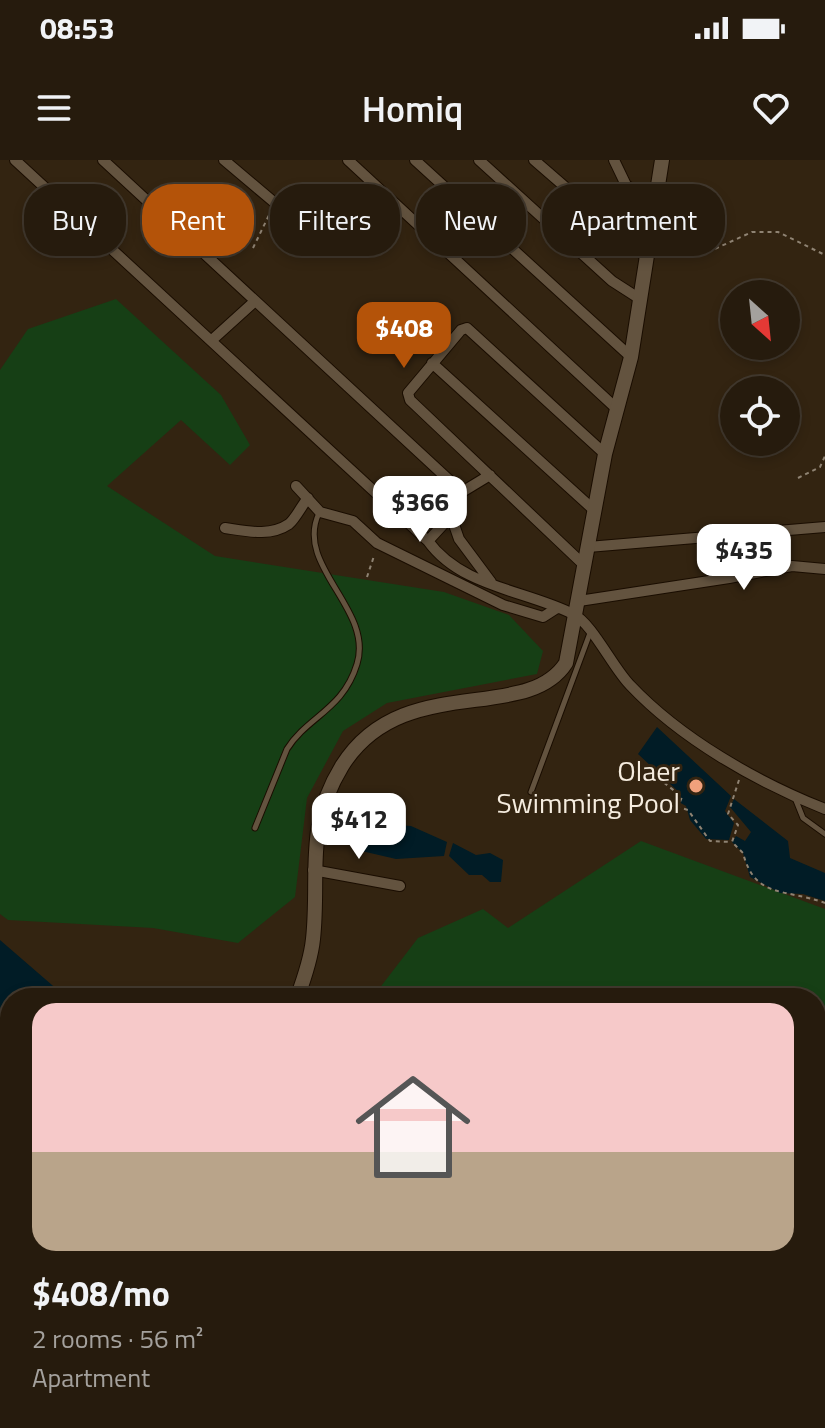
<!DOCTYPE html>
<html lang="en">
<head>
<meta charset="utf-8">
<style>
  :root { --surface:#261b0d; --page:#2e2416; --text:#f1f3f6; --muted:#a4a19d; --line:#42392e; --accent:#b45309 }
  body { margin:0; font-family:"Titillium Web",sans-serif; background:var(--page); color:var(--text); height:100vh; display:flex; flex-direction:column; font-size:30px; white-space:nowrap }
  * { box-sizing:border-box; margin:0 }
  p { font-size:26px; color:var(--muted) }
  .icon { flex:none; width:44px; height:44px; fill:none; stroke:currentColor; stroke-width:2; stroke-linecap:round; stroke-linejoin:round }
  .map { position:relative; flex:1; overflow:hidden }
  .drawer { position:absolute; left:0px; top:828px; width:826px; height:440px; display:flex; flex-direction:column; background:var(--surface); border-radius:32px 32px 0 0; box-shadow:0 4px 12px #0003,0 0 0 2px var(--line) }
  .drawer>* { flex:none }
  .hud { position:absolute; left:24px; top:24px; width:778px; height:72px; display:flex; gap:16px }
  .needle { width:52px; rotate:153deg }
  .buttons { position:absolute; left:720px; top:120px; display:grid; gap:16px }
  .buttons a { display:grid; place-items:center; width:80px; height:80px; border-radius:50%; background:var(--surface); box-shadow:0 4px 12px #0003,0 0 0 2px var(--line); font-size:40px }
  .price { position:absolute; translate:-50% -68px; padding:0 18px; border-radius:16px; background:#fff; color:#222; font-size:26px; line-height:52px; filter:drop-shadow(0 2px 4px #0008) }
  .price::after { content:''; position:absolute; left:50%; top:48px; width:24px; height:18px; margin-left:-12px; background:inherit; clip-path:polygon(0 0,100% 0,50% 100%) }
  .price.current { background:var(--accent); color:#fff }
  ul { padding:0; list-style:none }
  li { display:grid; align-content:center; gap:16px; height:424px; padding:0 32px }
  li span { display:grid; place-items:center; height:248px; border-radius:24px; color:#555 }
  li>.icon { margin-inline-start:auto }
  span .icon { width:144px; height:144px; fill:#fffc; stroke-width:1 }
  li b { font-size:34px }
  .tag { padding:0 28px; border-radius:32px; background:var(--surface); box-shadow:0 4px 12px #0003,0 0 0 2px var(--line); font-size:28px; line-height:72px }
  .tag.current { background:var(--accent); color:#fff }
  .status { display:flex; justify-content:space-between; align-items:center; height:56px; padding:0 40px; background:var(--surface); direction:ltr }
  .status svg { height:22px; fill:currentColor }
  header { display:flex; justify-content:space-between; align-items:center; height:104px; padding:0 32px; background:var(--surface); font-size:36px; font-weight:600 }
  .map>svg:first-child { display:block }
  .green { fill:#163f15 }
  .water { fill:#011c26 }
  .lines { fill:none; stroke-linecap:round; stroke-linejoin:round }
  .river { stroke:#011c26; stroke-width:20 }
  .lane-casing { stroke:#1a0d00; stroke-width:7 }
  .street-casing { stroke:#1a0d00; stroke-width:12 }
  .secondary-casing { stroke:#1a0d00; stroke-width:16 }
  .path { stroke:#8f8373; stroke-width:2; stroke-dasharray:4 4; stroke-linecap:butt }
  .lane { stroke:#63533f; stroke-width:5 }
  .street { stroke:#63533f; stroke-width:10 }
  .secondary { stroke:#63533f; stroke-width:14 }
  .poi-dot { fill:#f1a17c; stroke:#332411; stroke-width:3 }
  .labels { text-anchor:middle; dominant-baseline:central; stroke-width:6; stroke-linejoin:round; paint-order:stroke }
  .poi-label { font-size:28px; fill:#f5ecdf; stroke:#332411; text-anchor:end }
</style>
</head>
<body>
<div class="status"><b>08:53</b><svg viewBox="0 0 49 12"><path d="M0 12V9h3v3zM5 12V6h3v6zM10 12V3h3v9zM15 12V0h3v12zM26 1h20v11H26zM47 4h2v5h-2z"/></svg></div>
<header><svg class="icon" aria-label="menu" viewBox="0 0 24 24"><path d="M4 6h16M4 12h16M4 18h16"/></svg>Homiq<svg class="icon" aria-label="heart" viewBox="0 0 24 24"><path d="M12 20l-8-8c-3-5 5-10 8-4 3-6 11-1 8 4z"/></svg></header>
<div class="map">
<svg width="825" height="1268" viewBox="0 0 825 1268">
  <rect width="100%" height="100%" fill="#332411"/>
  <path class="green" d="M116,139L221,235L250,285L230,305L181,260L107,326L215,396L444,432L509,455L543,491L537,514L387,543L343,571L307,638L295,737L238,783L153,768L8,760L0,754V210L28,169Z
    M641,681L825,749V1129L816,1131V838H372L418,778L483,749L508,768Z"/>
  <path class="water" d="M657,567L731,636L725,651L734,663L729,680L706,679L690,660L686,646L679,642L681,634L638,594Z
    M734,639L788,681L790,698L825,713V741L803,734L780,733L750,717L743,693L732,682L736,676L745,681L751,672L730,647Z
    M348,661L411,666L447,682L444,696L396,699L353,689L341,667Z
    M453,683L476,695L490,693L503,700L501,722H490L482,715H469L449,696Z
    M0,780L67,838H10V897L0,889Z"/>
  <g class="lines">
    <path class="river" d="M816,1164L825,1161"/>
    <g class="lane-casing">
      <path id="lane" d="M531,632L590,473
        M795,638L803,658L825,674
        M255,668L287,589C308,556 343,550 357,504C374,449 294,406 319,353
        M60,1258L64,1268"/>
    </g>
    <g class="street-casing">
      <path id="street" d="M15,0L428,381C461,427 525,430 573,454C592,463 613,508 630,525C681,579 757,622 825,649
        M103,0L462,332
        M224,0L275,43
        M348,0L618,250
        M415,0L631,197
        M479,0L612,121L640,139
        M534,0L647,98
        M614,0L626,25L653,43
        M588,49L626,25
        M212,180L254,142
        M432,203L595,351
        M490,315L462,332L451,356L459,379L491,422
        M296,326L320,352L353,361L377,383L503,445L543,457L557,448
        M225,368C246,371 270,377 289,364C296,358 302,345 308,338
        M720,379L729,418L792,406L825,409
        M428,381L451,356
        M588,387L825,367
        M584,405L410,240L408,233L461,170L467,168L605,294
        M579,441L729,418
        M313,710L400,726"/>
    </g>
    <g class="secondary-casing">
      <path id="secondary" d="M297,838C304,819 311,799 313,779C320,714 304,668 342,606C402,510 526,565 566,503L605,294L631,197L662,0
        M0,1199L10,1193"/>
    </g>
    <path class="path" d="M285,39L306,31L322,32L331,24
      M253,88L270,53
      M660,96L708,92L752,72H778L825,95
      M798,318L820,307L825,296
      M367,417L374,396
      M649,605L652,613L682,637L678,647L688,650L710,681L731,682
      M739,620L728,654L738,665L732,682L743,693C755,739 784,728 825,743
      M0,1046V1054
      M816,1209L825,1207"/>
    <use href="#lane" class="lane"/>
    <use href="#street" class="street"/>
    <use href="#secondary" class="secondary"/>
  </g>
  <circle class="poi-dot" cx="696" cy="626" r="8"/>
  <g class="labels">
    <g class="poi-label">
      <text x="680" y="610">Olaer<tspan x="680" dy="32">Swimming Pool</tspan></text>
    </g>
  </g>
</svg>
<div class="buttons">
<a><svg class="needle" viewBox="-14 -14 28 28"><path d="M0-13l5 13h-10z" fill="#e53935"/><path d="M0 13l5-13h-10z" fill="#a4a19d"/></svg></a>
<a><svg class="icon" aria-label="locate" viewBox="0 0 24 24"><circle cx="12" cy="12" r="6"/><path d="M12 2v4M12 18v4M2 12h4M18 12h4"/></svg></a>
</div>
<b class="price current" style="left:404px;top:210px">$408</b>
<b class="price" style="left:420px;top:384px">$366</b>
<b class="price" style="left:744px;top:432px">$435</b>
<b class="price" style="left:359px;top:701px">$412</b>
<div class="hud">
<a class="tag">Buy</a>
<a class="tag current">Rent</a>
<a class="tag">Filters</a>
<a class="tag">New</a>
<a class="tag">Apartment</a>
</div>
<section class="drawer">
<ul>
<li><span style="background:linear-gradient(#f6c9c9 60%,#b9a48a 0)"><svg class="icon" aria-label="home" viewBox="0 0 24 24"><path d="M3 11l9-7 9 7M6 9v11h12V9"/></svg></span><div><b>$408/mo</b><p>2 rooms · 56 m²</p><p>Apartment</p></div></li>
</ul>
</section>
</div>
</body>
</html>
